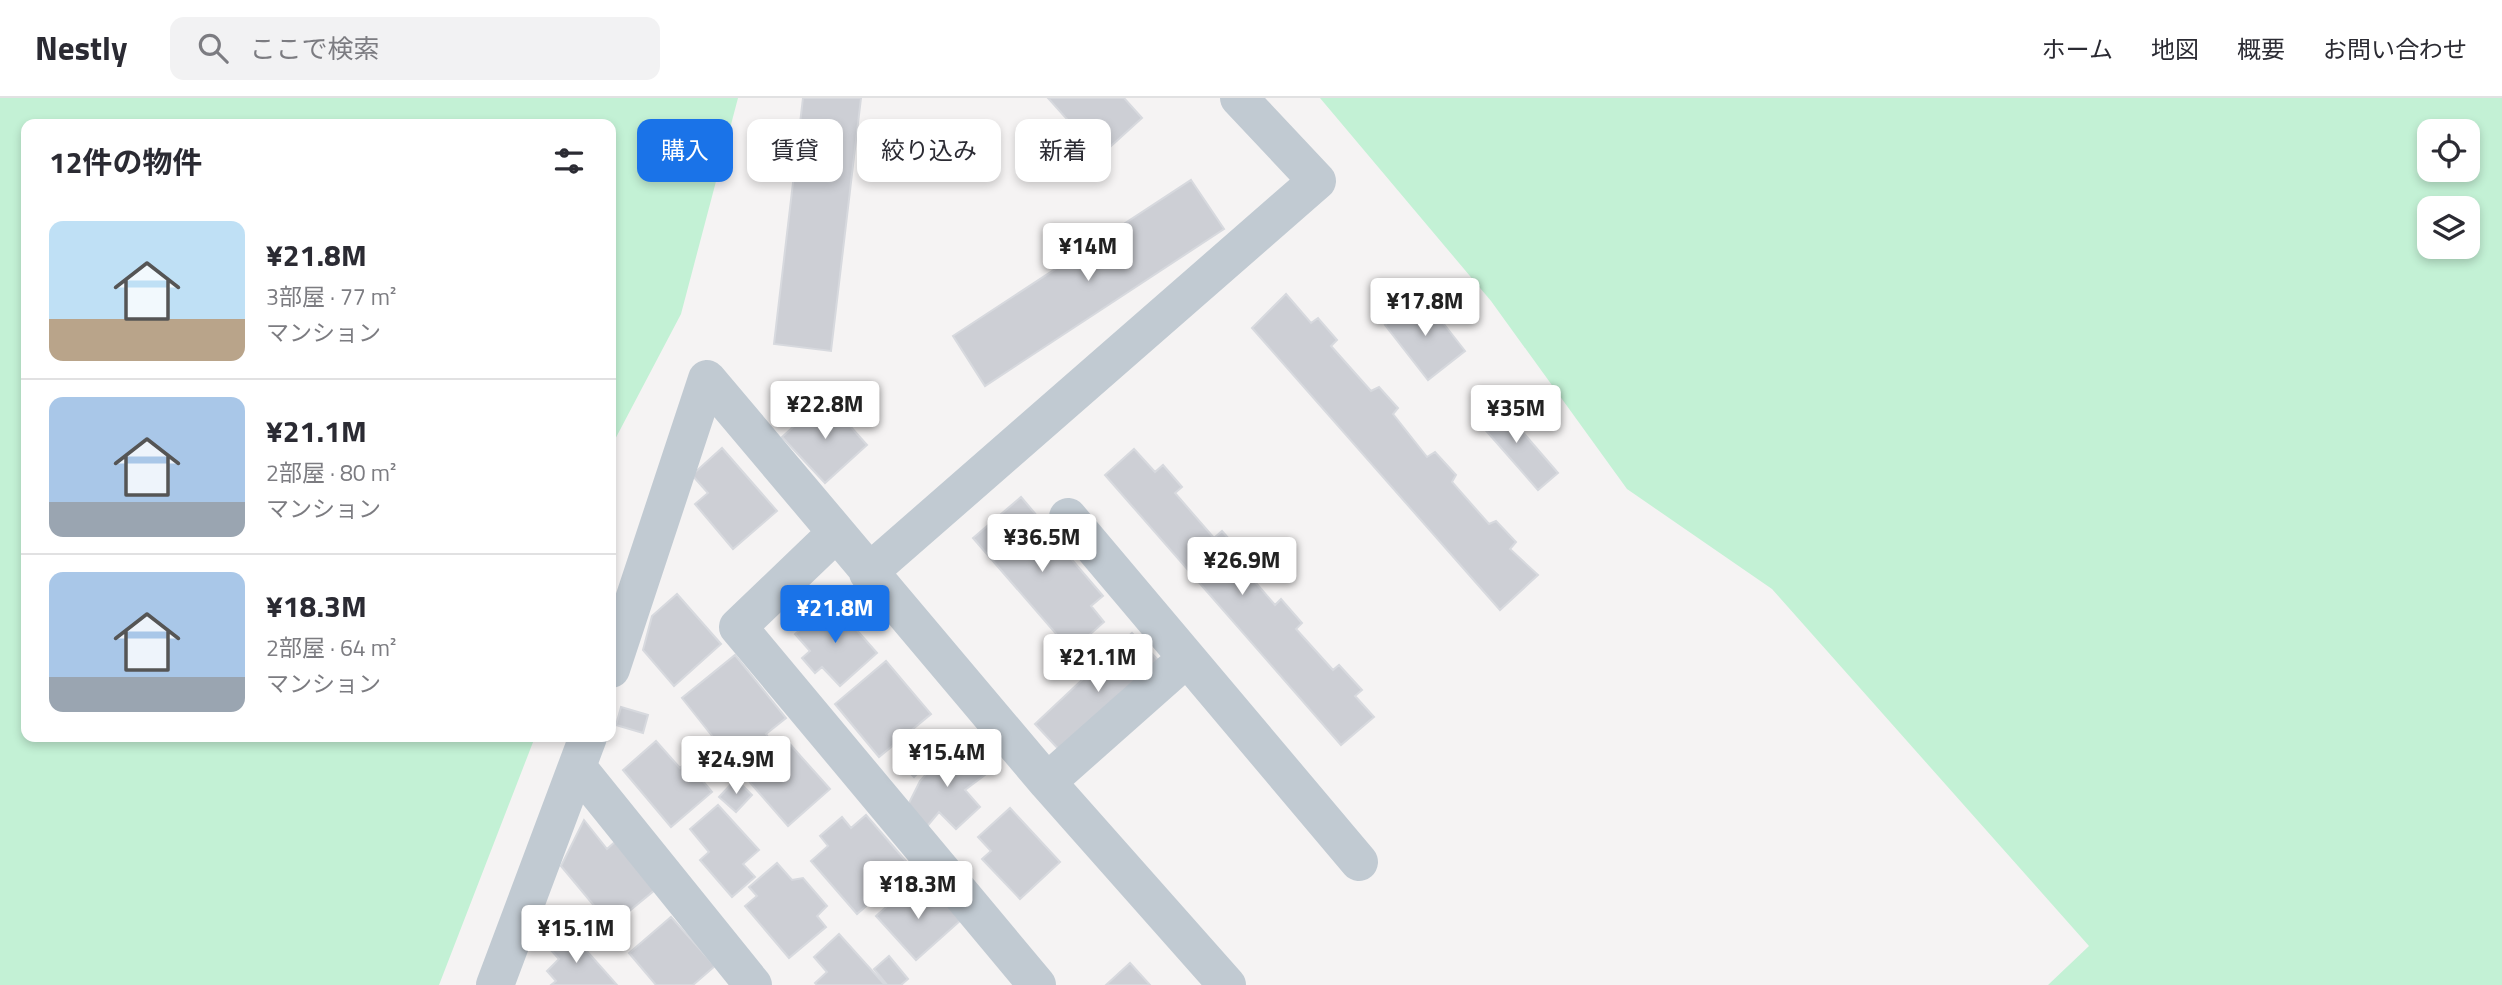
<!DOCTYPE html>
<html lang="ja">
<head>
<meta charset="utf-8">
<style>
  :root { --surface:#fff; --page:#f2f2f3; --text:#2b2b33; --muted:#7c7c81; --line:#e1e1e2; --accent:#1a73e8 }
  body { margin:0; font-family:"Titillium Web","Noto Sans JP",sans-serif; background:var(--page); color:var(--text); height:100vh; display:flex; flex-direction:column; font-size:26px; white-space:nowrap }
  * { box-sizing:border-box; margin:0 }
  p { font-size:23px; color:var(--muted) }
  .icon { flex:none; width:38px; height:38px; fill:none; stroke:currentColor; stroke-width:2; stroke-linecap:round; stroke-linejoin:round }
  .map { position:relative; flex:1; overflow:hidden }
  .sheet { position:absolute; left:21px; top:21px; width:595px; height:623px; display:flex; flex-direction:column; background:var(--surface); border-radius:14px; box-shadow:0 4px 10px #0003 }
  .sheet>* { flex:none }
  .banner { position:absolute; left:637px; top:21px; width:665px; height:63px; display:flex; gap:14px }
  .fabs { position:absolute; left:2417px; top:21px; display:grid; gap:14px }
  .fabs a { display:grid; place-items:center; width:63px; height:63px; border-radius:14px; background:var(--surface); box-shadow:0 4px 10px #0003; font-size:35px }
  .price { position:absolute; translate:-50% -60px; padding:0 16px; border-radius:7px; background:#fff; color:#222; font-size:23px; line-height:46px; filter:drop-shadow(0 2px 4px #0008) }
  .price::after { content:''; position:absolute; left:50%; top:42px; width:21px; height:16px; margin-left:-10px; background:inherit; clip-path:polygon(0 0,100% 0,50% 100%) }
  .price.on { background:var(--accent); color:#fff }
  ul { padding:0; list-style:none }
  li { display:flex; align-items:center; gap:21px; height:175px; padding:0 28px }
  li+li { border-top:2px solid var(--line) }
  li span { display:grid; place-items:center; flex:none; width:196px; height:140px; border-radius:14px; color:#555 }
  li>.icon { margin-inline-start:auto }
  span .icon { width:84px; height:84px; fill:#fffc; stroke-width:1 }
  li b { font-size:30px }
  h2 { display:flex; justify-content:space-between; align-items:center; height:84px; padding:0 28px; font-size:30px }
  .pill { padding:0 24px; border-radius:14px; background:var(--surface); box-shadow:0 4px 10px #0003; font-size:24px; line-height:63px }
  .pill.on { background:var(--accent); color:#fff }
  header { display:flex; align-items:center; gap:42px; box-sizing:border-box; height:98px; padding:0 35px; background:var(--surface); border-bottom:2px solid var(--line) }
  header strong { font-size:33px }
  nav { display:flex; gap:38px; margin-inline-start:auto; font-size:24px }
  .search { width:490px; height:63px; background:var(--page); display:flex; align-items:center; gap:18px; box-sizing:border-box; padding:0 24px; border-radius:14px; color:var(--muted); font-size:26px }
  .map>svg:first-child { display:block }
  .green { fill:#c3f1d5; fill-rule:evenodd }
  .building { fill:#cdcfd5; stroke:#d7d9de; stroke-width:2 }
  .lines { fill:none; stroke-linecap:round; stroke-linejoin:round }
  .minor { stroke:#c1cad2; stroke-width:38 }
</style>
</head>
<body>
<header>
<strong>Nestly</strong>
<div class="search"><svg class="icon" aria-label="search" viewBox="0 0 24 24"><circle cx="10" cy="10" r="6"/><path d="M15 15l6 6"/></svg>ここで検索</div>
<nav><a>ホーム</a><a>地図</a><a>概要</a><a>お問い合わせ</a></nav>
</header>
<div class="map">
<svg width="2502" height="887" viewBox="0 0 2502 887">
  <rect width="100%" height="100%" fill="#f5f3f3"/>
  <path class="green" d="M0,0H738L681,216L611,349V26H26V639H535L439,887H0Z
    M1320,0H2502V887H2048L2089,848L1772,491L1627,391L1491,203ZM2429,33H2468V72H2429ZM2429,110H2468V149H2429Z"/>
  <path class="building" d="M803,0H861L831,253L774,246Z
    M1048,0H1124L1142,20L1100,58Z
    M1191,82L1224,131L985,288L953,238Z
    M1286,196L1311,225L1318,220L1337,242L1331,248L1371,293L1379,289L1398,310L1393,316L1427,359L1435,354L1456,377L1452,384L1489,426L1496,423L1516,444L1510,451L1538,477L1500,512L1252,230Z
    M1422,198L1465,253L1428,282L1385,227Z
    M825,300L867,347L825,385L782,339Z
    M1495,302L1558,375L1538,392L1475,320Z
    M722,350L777,413L733,451L695,406L708,395L692,377Z
    M1134,351L1155,374L1163,367L1182,389L1175,395L1214,440L1222,433L1244,458L1237,463L1275,507L1281,501L1302,525L1296,531L1333,572L1339,567L1362,592L1355,598L1374,619L1341,647L1105,377Z
    M1021,399L1044,426L1034,434L1053,456L1061,449L1103,498L1091,508L1104,524L1071,553L973,440Z
    M677,496L721,546L674,588L643,552L652,518Z
    M832,504L877,555L840,588L822,569L815,575L802,560L810,553L795,536Z
    M1132,535L1162,566L1064,657L1035,626Z
    M735,557L786,620L766,636L773,646L740,673L682,600Z
    M886,563L931,616L879,659L835,606Z
    M621,609L648,617L643,635L616,627Z
    M931,639L943,649L914,679L903,668Z
    M957,641L989,674L965,692L980,709L956,731L939,714L924,732L905,713L920,683Z
    M656,643L680,670L687,664L712,694L671,729L623,672Z
    M788,644L830,691L788,728L747,681Z
    M736,681L752,697L736,714L719,699Z
    M718,707L759,752L743,766L755,779L732,799L700,762L709,754L690,731Z
    M1010,710L1060,764L1020,801L982,761L991,753L978,739Z
    M866,717L911,769L857,816L811,763L828,748L820,738L842,719L851,730Z
    M584,722L607,751L616,743L656,791L611,828L561,768Z
    M777,765L792,782L803,780L827,808L817,818L826,829L789,860L745,808L757,798L749,789Z
    M912,786L928,804L938,796L961,822L916,862L876,818Z
    M671,819L715,868L693,887H656L629,855Z
    M569,833L617,887H551L556,883L547,873L559,861L550,851Z
    M839,836L885,887H817L815,885L827,874L814,859Z
    M889,858L908,881L901,887H887L874,871Z
    M1130,865L1150,887H1106Z"/>
  <g class="lines">
    <path class="minor" d="M1068,419L1187,560
      M835,436L738,529L1037,887
      M868,475L1317,83L1239,0
      M611,571L707,281L1047,684L1227,887
      M578,670L753,887
      M1047,684L1187,560L1359,764
      M495,887L588,639"/>
  </g>
</svg>
<div class="fabs">
<a><svg class="icon" aria-label="locate" viewBox="0 0 24 24"><circle cx="12" cy="12" r="6"/><path d="M12 2v4M12 18v4M2 12h4M18 12h4"/></svg></a>
<a><svg class="icon" aria-label="layers" viewBox="0 0 24 24"><path d="M12 4l9 5-9 5-9-5zM3 14l9 5 9-5"/></svg></a>
</div>
<b class="price" style="left:1088px;top:185px">¥14M</b>
<b class="price" style="left:1425px;top:240px">¥17.8M</b>
<b class="price" style="left:825px;top:343px">¥22.8M</b>
<b class="price" style="left:1516px;top:347px">¥35M</b>
<b class="price" style="left:1042px;top:476px">¥36.5M</b>
<b class="price" style="left:1242px;top:499px">¥26.9M</b>
<b class="price on" style="left:835px;top:547px">¥21.8M</b>
<b class="price" style="left:1098px;top:596px">¥21.1M</b>
<b class="price" style="left:947px;top:691px">¥15.4M</b>
<b class="price" style="left:736px;top:698px">¥24.9M</b>
<b class="price" style="left:918px;top:823px">¥18.3M</b>
<b class="price" style="left:576px;top:867px">¥15.1M</b>
<div class="banner">
<a class="pill on">購入</a>
<a class="pill">賃貸</a>
<a class="pill">絞り込み</a>
<a class="pill">新着</a>
</div>
<section class="sheet">
<h2>12件の物件<svg class="icon" aria-label="filters" viewBox="0 0 24 24"><path d="M4 7h16M4 17h16"/><circle cx="9" cy="7" r="2"/><circle cx="15" cy="17" r="2"/></svg></h2>
<ul>
<li><span style="background:linear-gradient(#bfe0f5 70%,#b9a48a 0)"><svg class="icon" aria-label="home" viewBox="0 0 24 24"><path d="M3 11l9-7 9 7M6 9v11h12V9"/></svg></span><div><b>¥21.8M</b><p>3部屋 · 77 m²</p><p>マンション</p></div></li>
<li><span style="background:linear-gradient(#a9c7e8 75%,#9aa5b1 0)"><svg class="icon" aria-label="home" viewBox="0 0 24 24"><path d="M3 11l9-7 9 7M6 9v11h12V9"/></svg></span><div><b>¥21.1M</b><p>2部屋 · 80 m²</p><p>マンション</p></div></li>
<li><span style="background:linear-gradient(#a9c7e8 75%,#9aa5b1 0)"><svg class="icon" aria-label="home" viewBox="0 0 24 24"><path d="M3 11l9-7 9 7M6 9v11h12V9"/></svg></span><div><b>¥18.3M</b><p>2部屋 · 64 m²</p><p>マンション</p></div></li>
</ul>
</section>
</div>
</body>
</html>
